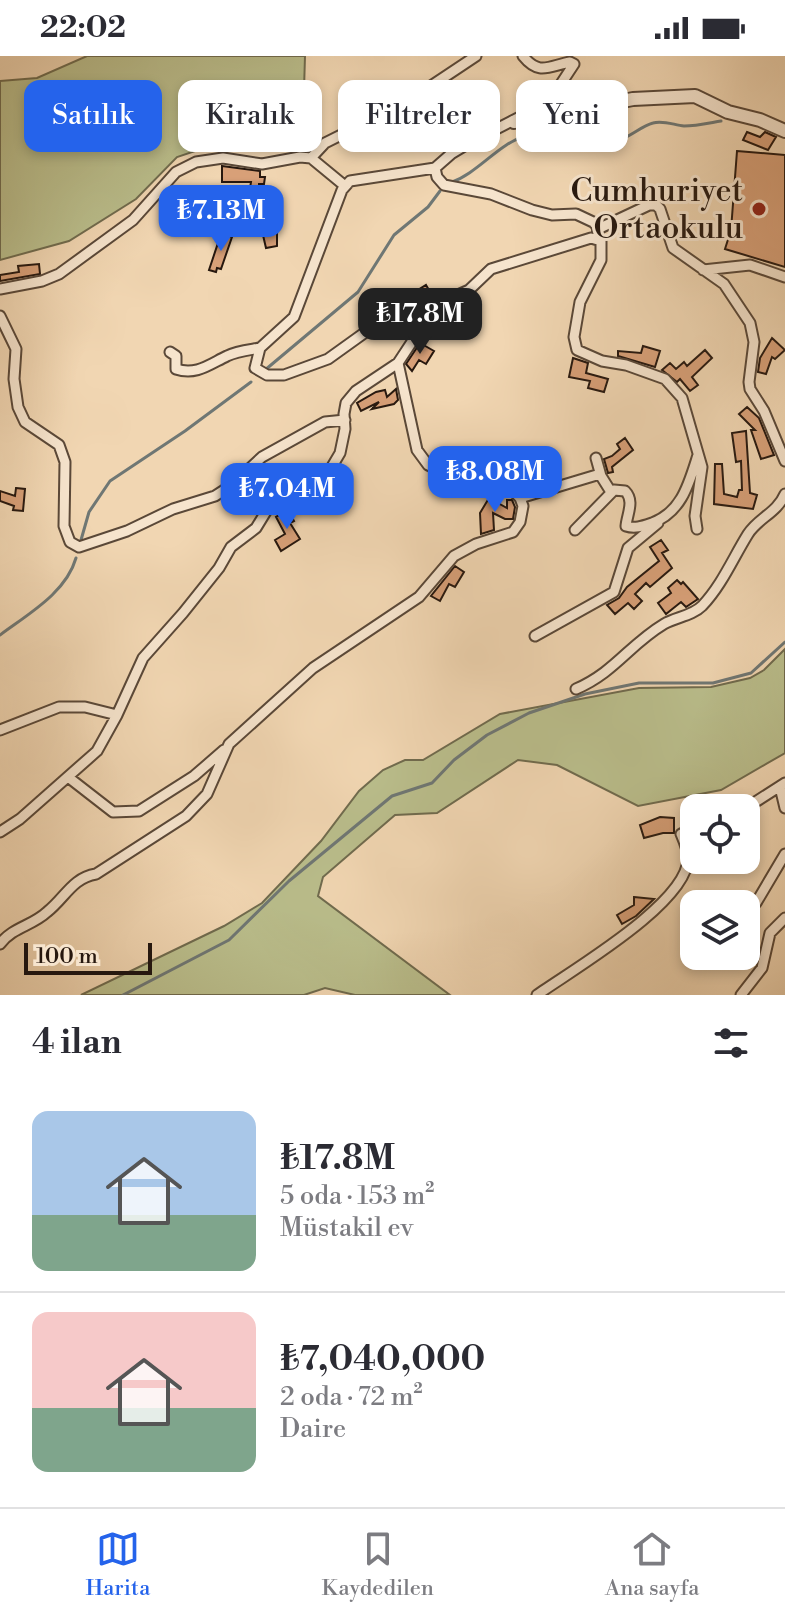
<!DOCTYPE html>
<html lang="tr">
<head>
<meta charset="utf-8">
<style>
  :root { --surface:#fff; --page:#f2f2f3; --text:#2b2b33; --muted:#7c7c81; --line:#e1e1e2; --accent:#2563eb }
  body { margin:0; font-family:"Libre Bodoni",serif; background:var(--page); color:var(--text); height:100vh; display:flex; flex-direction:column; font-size:30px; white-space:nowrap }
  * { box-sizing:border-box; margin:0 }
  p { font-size:26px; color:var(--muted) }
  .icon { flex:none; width:44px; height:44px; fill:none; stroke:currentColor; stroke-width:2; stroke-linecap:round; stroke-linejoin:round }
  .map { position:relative; height:939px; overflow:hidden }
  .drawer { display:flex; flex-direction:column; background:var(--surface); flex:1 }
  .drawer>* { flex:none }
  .guide { position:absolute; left:24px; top:24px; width:738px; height:72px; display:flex; gap:16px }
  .fabs { position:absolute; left:680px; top:738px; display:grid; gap:16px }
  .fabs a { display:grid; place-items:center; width:80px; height:80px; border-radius:16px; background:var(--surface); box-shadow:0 4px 12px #0003; font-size:40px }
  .scale { position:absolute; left:24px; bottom:20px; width:128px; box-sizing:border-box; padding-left:8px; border:4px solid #27180f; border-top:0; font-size:22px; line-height:28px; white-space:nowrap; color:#27180f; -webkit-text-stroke:6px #f6e4cd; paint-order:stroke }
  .price { position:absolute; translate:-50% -68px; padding:0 18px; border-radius:16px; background:var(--accent); color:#fff; font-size:26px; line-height:52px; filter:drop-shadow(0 2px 4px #0008) }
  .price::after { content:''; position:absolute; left:50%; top:48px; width:24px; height:18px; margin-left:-12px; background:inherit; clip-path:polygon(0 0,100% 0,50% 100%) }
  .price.selected { background:#222; color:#fff }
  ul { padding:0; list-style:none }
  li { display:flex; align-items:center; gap:24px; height:200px; padding:0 32px }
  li+li { border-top:2px solid var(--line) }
  li span { display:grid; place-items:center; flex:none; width:224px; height:160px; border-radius:16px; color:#555 }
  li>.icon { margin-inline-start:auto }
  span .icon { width:96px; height:96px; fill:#fffc; stroke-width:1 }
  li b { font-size:34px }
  h2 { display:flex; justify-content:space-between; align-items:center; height:96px; padding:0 32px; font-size:34px }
  .pill { padding:0 28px; border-radius:16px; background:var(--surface); box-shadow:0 4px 12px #0003; font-size:28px; line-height:72px }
  .pill.selected { background:var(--accent); color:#fff }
  .status { display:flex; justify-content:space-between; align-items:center; height:56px; padding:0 40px; background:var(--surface); direction:ltr }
  .status svg { height:22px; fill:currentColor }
  .tab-bar { display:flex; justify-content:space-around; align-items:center; height:112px; border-top:2px solid var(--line); background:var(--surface); font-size:22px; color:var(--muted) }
  .tab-bar a { display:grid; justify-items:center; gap:4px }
  .tab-bar .selected { color:var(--accent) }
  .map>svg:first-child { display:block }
  .green { fill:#babe8c; stroke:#706b4e; stroke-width:2 }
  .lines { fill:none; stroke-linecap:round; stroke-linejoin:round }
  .stream { stroke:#6f7774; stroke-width:3 }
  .building { fill:#d8a078; stroke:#27180f; stroke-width:2 }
  .minor-casing { stroke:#5a4838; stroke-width:13 }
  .tertiary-casing { stroke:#5a4838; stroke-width:16 }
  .minor { stroke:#f6e4cd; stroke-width:9 }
  .tertiary { stroke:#f6e4cd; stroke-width:12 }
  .poi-dot { fill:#8f2418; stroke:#f6e4cd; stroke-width:3 }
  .labels { text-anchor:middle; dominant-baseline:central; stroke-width:6; stroke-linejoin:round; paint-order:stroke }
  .poi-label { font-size:32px; fill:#27180f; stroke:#f6e4cd; text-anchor:end }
</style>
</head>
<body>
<div class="status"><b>22:02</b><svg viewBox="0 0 49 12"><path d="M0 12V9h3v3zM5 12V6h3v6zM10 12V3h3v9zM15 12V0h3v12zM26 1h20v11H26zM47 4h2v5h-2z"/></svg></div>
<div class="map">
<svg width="785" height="939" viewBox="0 0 785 939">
  <rect width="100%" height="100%" fill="#f1d6b2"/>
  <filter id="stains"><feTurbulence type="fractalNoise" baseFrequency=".0025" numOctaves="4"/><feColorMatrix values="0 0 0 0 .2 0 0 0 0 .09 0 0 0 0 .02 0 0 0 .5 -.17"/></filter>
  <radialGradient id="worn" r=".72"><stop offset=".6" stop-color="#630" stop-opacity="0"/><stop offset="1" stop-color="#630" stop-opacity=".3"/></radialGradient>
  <path class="green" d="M87,0H305L303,68L238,93L204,92L177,101L136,143L69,185L0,204V25L37,22Z
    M785,593V697L721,734L638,750L557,709L518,704L437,757L395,759L323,821L318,840L450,939H355L325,932L304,939H81L224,870L262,847L321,785L359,735L383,714L405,704H423L500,658L639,632L711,631L750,622L764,614Z"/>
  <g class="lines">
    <path class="stream" d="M450,127C480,116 498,87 528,79C558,71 580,83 608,85C625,87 638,71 653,67C663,64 674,69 684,70C696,70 709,67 721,65
      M265,314L358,236L394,179L428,151L440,135
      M81,484L89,456L110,425L185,375L251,326
      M0,579C28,558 66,537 76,502
      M123,939L229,884L289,825L392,740L432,727L454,704L487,679L529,657L585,638L639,627H713L751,617L785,586"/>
  </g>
  <path class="building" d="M410,53L414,60L370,84L366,75Z
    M747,76L760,81L765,76L776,81L768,94L743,84Z
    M737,95L785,99V211L725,193L731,174Z
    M222,110L260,115V121H265L264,128H259V133L250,132L251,126H222Z
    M237,141H252V147L262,146V154L267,153L268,165L277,164V190L266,192L260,166H254V155H238Z
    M221,178L232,181L221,213L217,212L216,216L209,214Z
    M39,208L40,218L0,225V219L19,216L18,210Z
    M426,229L433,241L426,245L430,252L412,264H402L397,255L417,243L413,237Z
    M772,282L785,294L775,303L772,301L766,318L758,316L760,302Z
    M420,287L434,295L426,308L419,304L412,315L406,308Z
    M643,290L660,295L655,311L618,300V295L641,297Z
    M705,294L712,302L692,321L698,329L690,335L680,323L677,326L662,314L670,307L676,313L684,306L687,310Z
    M573,302L588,307L586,317L608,323L604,336L588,332L590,325L569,321Z
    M396,333L398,344L394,348L372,353L379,346L361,355L357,347L376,336L385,334L387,341Z
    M747,351L759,362L774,399L761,403L751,374H755L739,358Z
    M746,375L750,437L757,439L753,453L714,448L715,408H722L724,438L737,441L739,434H742L741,405L736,406L732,377Z
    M625,382L633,394L612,411L613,416L608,417L604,403L612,400L620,393L617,388Z
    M16,432L25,433L23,455L13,454L14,450L0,445V435L15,440Z
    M489,442L507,452V444H512L515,451L513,463H505L493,457L494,474L481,478L480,457Z
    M288,454L294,465L290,467L300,483L281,495L275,484L285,478L276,461Z
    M661,484L668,494L662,497L672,512L650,531L646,527L635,538L642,545L634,553L628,547L615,558L607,549L619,542L627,531L659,505L650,491Z
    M455,510L464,516L455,531L449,528L440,545L431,540Z
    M677,524L681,528L683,526L698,543L686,551L681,546L666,558L658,547L671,537L668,532Z
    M660,761L674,762V777H663L644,782L640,769Z
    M634,841L654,843L636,860L622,868L617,859L634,849Z"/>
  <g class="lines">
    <g class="minor-casing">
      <path id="minor" d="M523,0C539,20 549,10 570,6L574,8L549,46L471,86L451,98L435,112L350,125L342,134L294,261L260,292L255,312L267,319H284L328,303L367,275L379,272L415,271L425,266L451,242L469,234L491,213L591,182L601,185V204L580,246L574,281L577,294L602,305L626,309L665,323L682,342L702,411L695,460L697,473
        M311,102L325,87L407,46L476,0
        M435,112L437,121L444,129L491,138L532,154L552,159L576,158L593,166L597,170L598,177
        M598,173L649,149H656L660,153L673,192L724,228L750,267L754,286L749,326L750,333L764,355L785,405
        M703,214L750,209L785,221
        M0,233L42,225L59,218L133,164L176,116L196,106L223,102L262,108L300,101L311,102L345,130
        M0,260L16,293L14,323L18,351L25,366L59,389L65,406L64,470L70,486L79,491L127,475L173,453L215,440L232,429L262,401L325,366L345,364
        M170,296L176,300V313C196,320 210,308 227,300C237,295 249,294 260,292
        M596,402L601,420L611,436
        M520,442L600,418
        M575,474L614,434L625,435C635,445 627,458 626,470C635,473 643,470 652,467C682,456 689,427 698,399
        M535,580L614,536L628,492L658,467
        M576,633C615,616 629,589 664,568C676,561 692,560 702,550C722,529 733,502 748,478C758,462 777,457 785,438
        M0,674L59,651H85L117,659
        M68,721L113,756L139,755L194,720L224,694
        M780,731L785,752
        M746,752L785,727
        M0,776L20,763L97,695L117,659L143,602L183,557L219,512L231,491L256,472L267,454L327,419L340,397L345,373L344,358L346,347L356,335L398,307L423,269
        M756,847L785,798
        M0,888C13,871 32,870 47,856C65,842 72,822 96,818L186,760L207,738L229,688L313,612L419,541L454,500L476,488L513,476L520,466L523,450L520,442L509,431L492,422L441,415L428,409L417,394L398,307
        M537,939C572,914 688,847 688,802C688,794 684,785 681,778L694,772
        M741,939L762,912L770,877L785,862"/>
    </g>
    <g class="tertiary-casing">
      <path id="tertiary" d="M514,66L633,43L695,40L728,56L760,64L785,75"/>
    </g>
    <use href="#minor" class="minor"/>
    <use href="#tertiary" class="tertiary"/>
  </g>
  <circle class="poi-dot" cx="759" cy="153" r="8"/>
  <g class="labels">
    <g class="poi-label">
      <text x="743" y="135">Cumhuriyet<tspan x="743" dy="37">Ortaokulu</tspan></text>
    </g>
  </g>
  <rect width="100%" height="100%" filter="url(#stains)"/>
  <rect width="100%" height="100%" fill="url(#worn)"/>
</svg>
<div class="fabs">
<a><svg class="icon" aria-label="locate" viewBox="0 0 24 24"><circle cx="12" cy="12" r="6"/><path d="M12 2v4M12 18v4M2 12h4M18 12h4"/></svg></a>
<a><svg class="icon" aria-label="layers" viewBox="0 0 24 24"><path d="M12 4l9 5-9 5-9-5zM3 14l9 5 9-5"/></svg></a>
</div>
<div class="scale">100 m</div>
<b class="price" style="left:221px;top:197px">₺7.13M</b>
<b class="price selected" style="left:420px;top:300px">₺17.8M</b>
<b class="price" style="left:495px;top:458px">₺8.08M</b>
<b class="price" style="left:287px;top:475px">₺7.04M</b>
<div class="guide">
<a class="pill selected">Satılık</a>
<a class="pill">Kiralık</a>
<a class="pill">Filtreler</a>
<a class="pill">Yeni</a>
</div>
</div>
<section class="drawer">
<h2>4 ilan<svg class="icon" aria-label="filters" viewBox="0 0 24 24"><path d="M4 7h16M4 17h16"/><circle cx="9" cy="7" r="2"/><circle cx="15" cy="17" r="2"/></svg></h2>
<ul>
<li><span style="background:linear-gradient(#a9c7e8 65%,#7fa58c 0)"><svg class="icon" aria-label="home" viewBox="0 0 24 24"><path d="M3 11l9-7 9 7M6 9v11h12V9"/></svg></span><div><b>₺17.8M</b><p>5 oda · 153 m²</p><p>Müstakil ev</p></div></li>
<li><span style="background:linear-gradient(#f6c9c9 60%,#7fa58c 0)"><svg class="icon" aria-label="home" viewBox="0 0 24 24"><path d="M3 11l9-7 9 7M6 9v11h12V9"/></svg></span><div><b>₺7,040,000</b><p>2 oda · 72 m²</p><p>Daire</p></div></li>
</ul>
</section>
<nav class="tab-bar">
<a class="selected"><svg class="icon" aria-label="map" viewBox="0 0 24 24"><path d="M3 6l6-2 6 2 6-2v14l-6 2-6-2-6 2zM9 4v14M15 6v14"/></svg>Harita</a>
<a><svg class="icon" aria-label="saved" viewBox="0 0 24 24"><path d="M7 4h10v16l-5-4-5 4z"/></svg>Kaydedilen</a>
<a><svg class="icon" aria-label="home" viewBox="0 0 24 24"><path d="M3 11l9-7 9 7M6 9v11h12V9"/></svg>Ana sayfa</a>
</nav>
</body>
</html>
